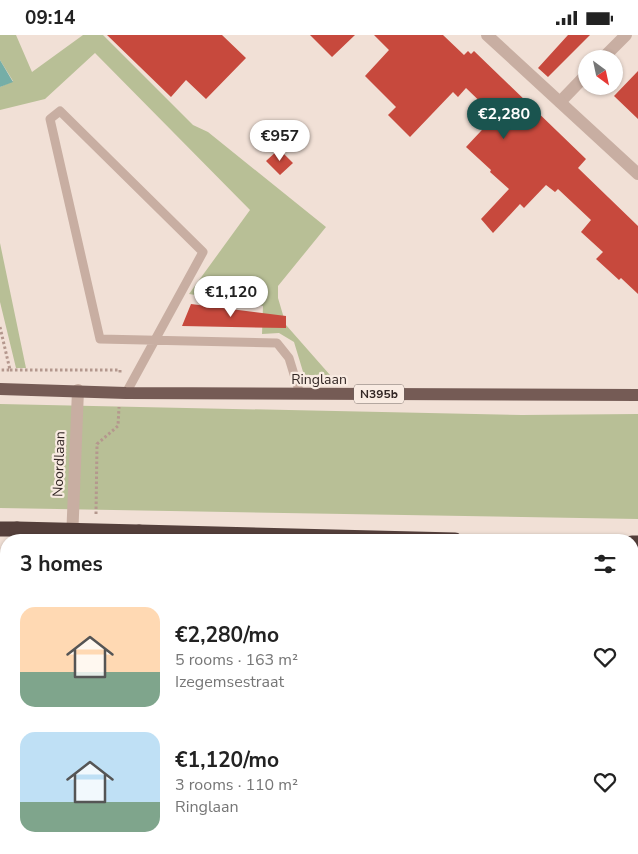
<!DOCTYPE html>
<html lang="en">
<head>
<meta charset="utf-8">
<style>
  :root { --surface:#fff; --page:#f6f6f6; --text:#222; --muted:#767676; --accent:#1a544f }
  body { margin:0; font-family:"Nunito Sans",sans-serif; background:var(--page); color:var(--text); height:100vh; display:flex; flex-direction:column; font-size:19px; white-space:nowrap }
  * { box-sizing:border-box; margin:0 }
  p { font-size:16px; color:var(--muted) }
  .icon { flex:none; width:28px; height:28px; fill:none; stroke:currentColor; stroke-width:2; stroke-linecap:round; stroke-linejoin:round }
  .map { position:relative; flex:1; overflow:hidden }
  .side { position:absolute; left:0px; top:499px; width:639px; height:321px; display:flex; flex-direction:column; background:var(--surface); border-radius:20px 20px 0 0; box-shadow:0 1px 4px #0004 }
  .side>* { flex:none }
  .needle { width:32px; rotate:147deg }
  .fabs { position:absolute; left:578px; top:15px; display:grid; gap:10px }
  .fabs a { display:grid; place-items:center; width:45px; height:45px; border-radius:50%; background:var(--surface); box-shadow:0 1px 4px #0004; font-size:25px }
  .price { position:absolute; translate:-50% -42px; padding:0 11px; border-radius:18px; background:#fff; color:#222; font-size:16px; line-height:32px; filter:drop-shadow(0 1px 2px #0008) }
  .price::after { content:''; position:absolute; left:50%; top:30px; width:15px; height:11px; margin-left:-8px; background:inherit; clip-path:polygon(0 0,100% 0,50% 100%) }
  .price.active { background:var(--accent); color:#fff }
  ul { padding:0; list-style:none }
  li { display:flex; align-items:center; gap:15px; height:125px; padding:0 20px }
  li span { display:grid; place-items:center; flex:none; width:140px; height:100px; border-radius:15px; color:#555 }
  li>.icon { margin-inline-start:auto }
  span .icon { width:60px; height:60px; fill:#fffc; stroke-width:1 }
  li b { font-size:21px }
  h2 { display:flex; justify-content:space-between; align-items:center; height:60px; padding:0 20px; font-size:21px }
  .status { display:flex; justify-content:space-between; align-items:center; height:35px; padding:0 25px; background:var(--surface); direction:ltr }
  .status svg { height:14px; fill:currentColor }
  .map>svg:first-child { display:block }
  .green { fill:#b8bf96 }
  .water { fill:#75aea7 }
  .building { fill:#c7493d }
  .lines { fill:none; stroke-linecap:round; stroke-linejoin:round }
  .path { stroke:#b4978d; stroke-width:3; stroke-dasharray:2.5 2.5; stroke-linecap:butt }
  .service { stroke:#c8aea2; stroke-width:9 }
  .minor { stroke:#c8aea2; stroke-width:12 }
  .tertiary { stroke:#c8aea2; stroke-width:12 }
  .primary { stroke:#755b55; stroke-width:12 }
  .motorway { stroke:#543f3b; stroke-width:15 }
  .motorway-bridge { stroke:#543f3b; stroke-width:15 }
  .labels { text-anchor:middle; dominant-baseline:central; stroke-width:4.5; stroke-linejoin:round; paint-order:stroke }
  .shield { fill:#f9ebe2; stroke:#6e625e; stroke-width:1 }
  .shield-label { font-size:12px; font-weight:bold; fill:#332725 }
  .street-label { font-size:14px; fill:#332725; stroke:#f9ebe2 }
</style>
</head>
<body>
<div class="status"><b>09:14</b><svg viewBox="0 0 49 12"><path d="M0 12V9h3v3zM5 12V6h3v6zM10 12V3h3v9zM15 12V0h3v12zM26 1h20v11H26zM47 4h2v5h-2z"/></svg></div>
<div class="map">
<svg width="638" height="819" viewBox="0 0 638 819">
  <rect width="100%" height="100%" fill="#f1e0d6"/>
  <path class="green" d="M0,0H16L32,37L83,0H103L193,90L208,97L326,192L278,251V263L286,290L330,340H304L294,307L279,298L262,299L263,271L189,259L250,175L95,18L45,64L0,75V52L13,46L0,25Z
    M0,208L26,333H16L0,267Z
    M0,369L522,380L638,379V484L0,473Z
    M0,556H6V642L0,641Z
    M633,572H638V660H633Z"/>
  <path class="water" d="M0,25L13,47L0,52Z"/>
  <path class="building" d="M107,0H222L246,23L206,64L186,45L171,62Z
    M310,0H355L332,22Z
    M374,0H443L464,20L468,16L471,19L474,16L586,124L578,133L638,191V259L621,243L619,245L596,224L603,217L581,197L591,185L558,154L555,157L546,150L524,173L520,169L493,198L481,184L509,154L490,137L491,135L466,112L495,81L466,53L458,62L453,57L410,102L388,80L396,72L365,41L389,15Z
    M568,0H590L548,42L538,33Z
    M638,36V84L614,61Z
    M279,114L293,128L280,140L266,126Z
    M191,269L286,281V293L182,291Z"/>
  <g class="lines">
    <path class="path" d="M0,292L10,335H0
      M10,335H120V339
      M96,479L97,409L118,391L119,372
      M0,699H6
      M132,814L133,819"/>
    <path class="service" d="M126,358L203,217L60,76L50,84L100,304L277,308L289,323L300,359"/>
    <path class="minor" d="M602,24L626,0
      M560,67L586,40"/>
    <path class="tertiary" d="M487,0L638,139
      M72,505L78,355
      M93,814L99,819
      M108,814L109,819
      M15,819L22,814"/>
    <path class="primary" d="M0,354L126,358L638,360
      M0,673H6
      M632,681H638"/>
    <path class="motorway" d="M0,494H17
      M139,497L455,505
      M632,508H638
      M0,534H6
      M632,545H638"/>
    <path class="motorway-bridge" d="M17,494L139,497"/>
  </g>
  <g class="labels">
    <rect class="shield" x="354" y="349.5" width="50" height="19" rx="4"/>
    <g class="shield-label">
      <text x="379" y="359">N395b</text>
    </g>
    <g class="street-label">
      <text x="319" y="344">Ringlaan</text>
      <text transform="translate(59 429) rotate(-88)">Noordlaan</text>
    </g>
  </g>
</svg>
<div class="fabs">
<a><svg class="needle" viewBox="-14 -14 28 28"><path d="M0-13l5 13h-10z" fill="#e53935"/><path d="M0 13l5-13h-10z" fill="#767676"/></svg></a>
</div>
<b class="price active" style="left:504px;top:105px">€2,280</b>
<b class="price" style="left:280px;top:127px">€957</b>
<b class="price" style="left:231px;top:283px">€1,120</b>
<section class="side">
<h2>3 homes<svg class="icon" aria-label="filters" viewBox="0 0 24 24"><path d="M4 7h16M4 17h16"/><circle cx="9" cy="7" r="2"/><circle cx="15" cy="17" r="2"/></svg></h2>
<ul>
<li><span style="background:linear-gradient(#ffd9b3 65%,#7fa58c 0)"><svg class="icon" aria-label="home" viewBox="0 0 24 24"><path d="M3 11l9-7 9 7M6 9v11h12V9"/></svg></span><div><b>€2,280/mo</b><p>5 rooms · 163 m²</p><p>Izegemsestraat</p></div><svg class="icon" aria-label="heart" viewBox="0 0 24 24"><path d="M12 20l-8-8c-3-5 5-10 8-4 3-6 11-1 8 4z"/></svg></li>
<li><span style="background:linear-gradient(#bfe0f5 70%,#7fa58c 0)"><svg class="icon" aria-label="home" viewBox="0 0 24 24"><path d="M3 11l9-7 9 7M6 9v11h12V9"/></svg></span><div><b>€1,120/mo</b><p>3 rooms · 110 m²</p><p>Ringlaan</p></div><svg class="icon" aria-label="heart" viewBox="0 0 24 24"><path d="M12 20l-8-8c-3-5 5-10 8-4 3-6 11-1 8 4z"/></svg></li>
</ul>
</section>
</div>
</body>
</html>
